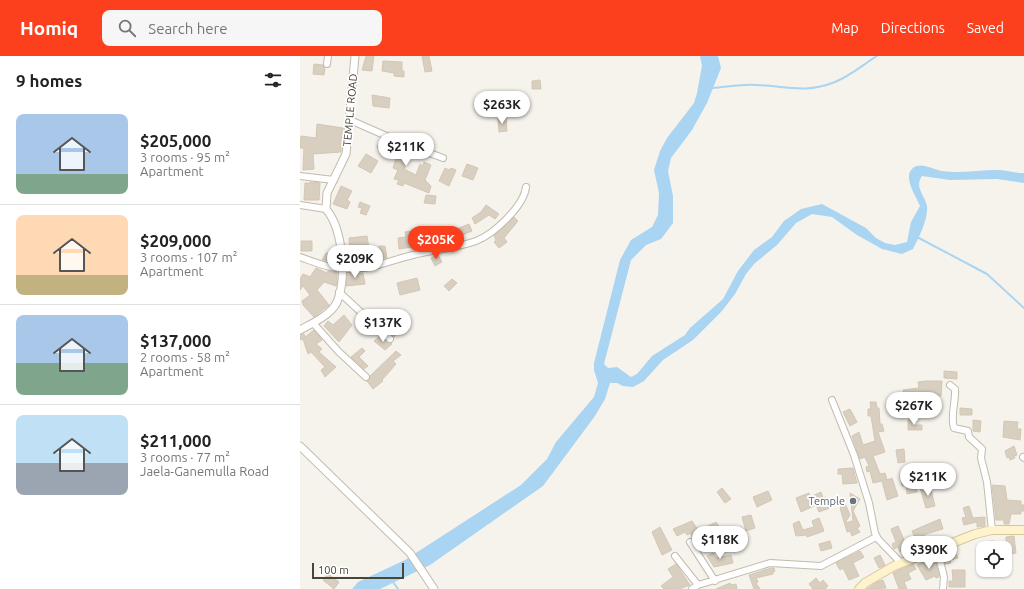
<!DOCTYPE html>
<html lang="en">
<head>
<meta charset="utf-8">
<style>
  :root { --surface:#fff; --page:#f6f6f6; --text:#222; --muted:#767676; --line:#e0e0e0; --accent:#fc3f1d }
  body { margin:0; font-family:Ubuntu,sans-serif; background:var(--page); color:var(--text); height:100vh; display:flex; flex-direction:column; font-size:15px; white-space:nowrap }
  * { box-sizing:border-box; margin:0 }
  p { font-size:13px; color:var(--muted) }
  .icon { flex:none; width:22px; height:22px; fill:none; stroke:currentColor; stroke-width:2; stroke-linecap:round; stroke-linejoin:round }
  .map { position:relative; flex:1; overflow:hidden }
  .drawer { display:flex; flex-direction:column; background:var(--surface); width:300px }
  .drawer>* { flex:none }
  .controls { position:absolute; left:676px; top:485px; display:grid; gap:8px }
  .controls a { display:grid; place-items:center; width:36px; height:36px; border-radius:8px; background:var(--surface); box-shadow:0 1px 3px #0004; font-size:20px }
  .scale { position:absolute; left:12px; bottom:10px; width:92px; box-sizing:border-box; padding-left:4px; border:2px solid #4b4439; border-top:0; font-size:11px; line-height:14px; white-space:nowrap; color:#4b4439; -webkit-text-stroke:3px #fff; paint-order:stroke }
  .price { position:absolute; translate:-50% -34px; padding:0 9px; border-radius:14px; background:#fff; color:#222; font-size:13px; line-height:26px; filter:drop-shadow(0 1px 2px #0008) }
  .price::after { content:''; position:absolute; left:50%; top:24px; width:12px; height:9px; margin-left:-6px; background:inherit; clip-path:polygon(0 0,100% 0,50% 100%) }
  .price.on { background:var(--accent); color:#fff }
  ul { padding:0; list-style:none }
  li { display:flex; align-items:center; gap:12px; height:100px; padding:0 16px }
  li+li { border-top:1px solid var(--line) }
  li span { display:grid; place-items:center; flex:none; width:112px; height:80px; border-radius:8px; color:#555 }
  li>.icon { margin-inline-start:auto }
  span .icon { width:48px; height:48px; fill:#fffc; stroke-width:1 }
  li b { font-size:17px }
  h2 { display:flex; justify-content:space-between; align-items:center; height:48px; padding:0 16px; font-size:17px }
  header { display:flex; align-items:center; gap:24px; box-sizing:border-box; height:56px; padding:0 20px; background:var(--accent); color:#fff }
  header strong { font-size:19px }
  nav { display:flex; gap:22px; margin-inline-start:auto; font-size:14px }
  .search { width:280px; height:36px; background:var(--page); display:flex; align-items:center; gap:10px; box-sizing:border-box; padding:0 14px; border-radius:8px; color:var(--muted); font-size:15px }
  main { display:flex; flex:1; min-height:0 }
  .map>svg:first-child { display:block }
  .water { fill:#a9d4f2 }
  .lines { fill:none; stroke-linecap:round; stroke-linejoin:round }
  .stream { stroke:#a9d4f2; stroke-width:2 }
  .building { fill:#d8cfc1; stroke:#d3c7b4 }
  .minor-casing { stroke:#c2bbae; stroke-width:8 }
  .tertiary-casing { stroke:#c2bbae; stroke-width:9 }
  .secondary-casing { stroke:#d6c79b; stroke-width:10 }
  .minor { stroke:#fff; stroke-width:6 }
  .tertiary { stroke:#fff; stroke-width:7 }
  .secondary { stroke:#fff3cd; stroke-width:8 }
  .worship-dot { fill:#6b7280; stroke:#fff; stroke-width:1.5 }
  .labels { text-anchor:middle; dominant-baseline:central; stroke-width:3.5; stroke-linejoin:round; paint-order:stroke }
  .street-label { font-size:11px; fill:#4b4439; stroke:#fff }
  .worship-label { font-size:11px; fill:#5b616d; stroke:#fff; text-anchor:end }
</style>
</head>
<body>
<header>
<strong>Homiq</strong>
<div class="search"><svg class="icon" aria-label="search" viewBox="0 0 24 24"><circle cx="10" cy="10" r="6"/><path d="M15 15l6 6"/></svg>Search here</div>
<nav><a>Map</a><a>Directions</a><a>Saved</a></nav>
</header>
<main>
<section class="drawer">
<h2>9 homes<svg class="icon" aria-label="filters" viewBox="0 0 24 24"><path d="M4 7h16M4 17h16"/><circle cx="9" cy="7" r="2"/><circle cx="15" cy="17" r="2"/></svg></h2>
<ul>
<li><span style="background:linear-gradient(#a9c7e8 75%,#7fa58c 0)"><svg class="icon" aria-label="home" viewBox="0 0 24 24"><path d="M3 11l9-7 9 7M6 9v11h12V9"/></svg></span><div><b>$205,000</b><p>3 rooms · 95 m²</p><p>Apartment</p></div></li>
<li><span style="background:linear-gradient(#ffd9b3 75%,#c2b280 0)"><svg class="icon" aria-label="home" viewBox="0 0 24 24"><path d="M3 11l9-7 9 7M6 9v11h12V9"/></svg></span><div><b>$209,000</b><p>3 rooms · 107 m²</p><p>Apartment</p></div></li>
<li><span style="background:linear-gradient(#a9c7e8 60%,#7fa58c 0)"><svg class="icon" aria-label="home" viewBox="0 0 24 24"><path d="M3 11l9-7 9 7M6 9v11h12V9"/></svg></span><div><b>$137,000</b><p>2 rooms · 58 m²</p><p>Apartment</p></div></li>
<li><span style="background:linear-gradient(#bfe0f5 60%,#9aa5b1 0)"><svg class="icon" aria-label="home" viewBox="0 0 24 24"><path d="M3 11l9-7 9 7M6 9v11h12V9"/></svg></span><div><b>$211,000</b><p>3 rooms · 77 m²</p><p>Jaela-Ganemulla Road</p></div></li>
</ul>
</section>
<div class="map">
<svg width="724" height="533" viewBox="0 0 724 533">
  <rect width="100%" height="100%" fill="#f6f3ec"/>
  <path class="water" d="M400,0H418L421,12L407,47L392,74L371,102L368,115L373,140V167L361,183L346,189L331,204L304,308L308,312L317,311L331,321L337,318L352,300L385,279L390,272L423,243L438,215L454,194L472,181L484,165L501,153L522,148L566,172L576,182L585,187L595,189L607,186L611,166L620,150C616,140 603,122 612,113C619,105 633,113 641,115C660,118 678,114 697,114C706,114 714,117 724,117V127L697,123L650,124L622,120C614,131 625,140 627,150C628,164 619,181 613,193L602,198L582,193L557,179L532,161L512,158L496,167L477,189L454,208L446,218L435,238L422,255L393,284L363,304L344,325L333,331L323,330L317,327H310L305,343L295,360L243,430L130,509L80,533H52L58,526L105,504L221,429L247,403L256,386L294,341L298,327L294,314V307L320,204L331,184L352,171L358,159L359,137L354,114L360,95L367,82L394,47L397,37L402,10Z"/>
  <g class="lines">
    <path class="stream" d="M412,32C427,31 441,28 456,29C485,30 505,38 535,26C550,20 564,8 577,0
      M617,181L687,218L724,252
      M93,526L98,533"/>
  </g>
  <path class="building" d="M66,0H74L72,15L62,14Z
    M122,0H129L132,15L125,16Z
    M83,5L102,6V15H104V21L94,20V17L82,15Z
    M14,8L23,9L25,12L24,19L13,18Z
    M240,24L241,33H232V25Z
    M72,39L90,42L89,52L73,50Z
    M206,62L207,75L199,76L198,63Z
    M17,68L43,72L42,83L41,82V96L13,98L14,113L3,114L4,92H0L1,80L16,82Z
    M82,83L113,96L104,113L116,119L120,108L123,110L124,106L131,109L125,124L131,130L129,137L104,127L103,130L97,128L99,124L94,123L98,114L93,112L96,102L84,97L77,91Z
    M66,98L78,105L71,117L58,110Z
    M167,108L178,112L173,124L162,120Z
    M145,112L149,114L151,112L156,114L149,130L139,125Z
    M10,126L20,127L19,144H4L5,127H10Z
    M41,130L52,135L47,144L50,146L47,153L33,148Z
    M126,139L136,140L135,148L124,147Z
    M60,146L70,150L66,159L60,157L62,152L58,151Z
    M186,149L199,158L195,163L189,159L175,168L172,162L181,156Z
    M214,161L218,165L204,182L207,186L199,192L194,186L196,184L194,180Z
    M169,168L172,175L155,182L152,175Z
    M116,174L119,183L131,180L134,190L128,191L127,186L112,193V191L99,193L98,182L106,181L105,176Z
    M67,180L69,192L55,194L54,208L47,209V199L50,200L49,182Z
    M1,185H12V195H1Z
    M79,190H85L87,202H80Z
    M26,197L36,198V205L22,204Z
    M138,199L142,206L135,210L131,202Z
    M16,212L27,217L28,215L37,217V224L36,230L24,226L17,234L29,249L14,261L3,249L2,245L10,239L3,230L0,234V223L3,218L10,221Z
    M63,217L65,228L46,230L47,218Z
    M117,222L120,234L100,239L97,227Z
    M152,223L157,227L149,235L144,230Z
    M44,259L52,269L39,286L24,270L28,265L33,269Z
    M92,268L99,274L94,281L86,274Z
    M14,274L22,284L16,288L22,293L19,296L36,311L25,321L21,314L25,311L11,296L8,298L3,283L0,284V279L4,278L5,281Z
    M80,280L92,288L85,294L74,285Z
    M62,292L65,295L59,301L68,310L64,313L51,301Z
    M96,295L101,299L93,305L96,308L82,324L83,325L73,333L67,325L70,320Z
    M644,315L657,316V323L644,322Z
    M626,325H642L641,340H631V336L613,338L614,345L604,346L603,334L619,332L618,326Z
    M570,346H576L577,352H579L580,368H582L584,375L578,376L585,396L573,400L580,418L585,417L587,424L592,422L598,440L587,444L582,425L573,427L570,415L567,416L566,411L569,410L565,401L560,403L552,380L559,376L563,389L575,385L571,360H568V353H571Z
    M616,350L625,351V358L615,357Z
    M660,352L672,353V359H660Z
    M550,353L557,366L550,370L543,356Z
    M608,364H614V369H622V374H608Z
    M673,364L681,365L680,376L673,375Z
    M704,365L718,366L717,373H721L720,384L703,381Z
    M714,390L717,399L714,400L715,402L710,404L709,401L707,402L705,395Z
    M604,393L605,406L598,407L596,394Z
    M553,412L557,427L543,428L542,418H538V413Z
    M605,419L606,421L613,419L617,436L607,438L606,430H602L600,420Z
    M692,429L705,430L707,444L721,445V449H724V455H721V458H711L709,468H704V464H696Z
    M630,430L635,450L626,452L620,432Z
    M422,432L431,443L425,447L417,436Z
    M468,435L472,444L457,451L453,441Z
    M521,436L523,442L526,441L530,452L519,456L516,449L501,456L496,442L509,437L510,441Z
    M550,437L560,443L553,455L560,470L557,472L560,476L552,480L550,475L547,476L540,452L545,447L550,459L545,467L553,465Z
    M669,450L673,462L685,461V470L677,471V466L664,469L662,462L666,461L663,452Z
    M451,459L455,472L446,475L442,461Z
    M519,462L524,475L507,481L506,479L496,480L493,468L499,465L503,474L514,471L512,465Z
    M640,463L643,473L626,478L624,479L627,487L610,495L607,489L616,484L612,475Z
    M392,465L399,475L396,477V479L392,481L391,477L387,479L385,476L377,480L373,473Z
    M416,466L421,473L413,480L407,473L410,471L408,470Z
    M598,470L608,493L600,496L598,491L594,493L592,488L596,486L591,473Z
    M360,471L372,494L362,499L352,476Z
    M714,480L716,497L711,498V505H706V481Z
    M530,485L532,492L521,495L519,488Z
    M694,485L695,492H682L681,486Z
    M654,492L658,502L650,504L651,507L645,508L643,497Z
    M560,495L564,501L553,507L559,520L549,524L543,512L540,514L536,507Z
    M413,497L416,502L431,499L433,507L414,511L407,500Z
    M580,499L585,509L579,512L574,502Z
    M630,503L632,508L636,506L639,521L636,522L635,520L626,524L617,509Z
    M376,508L390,529L379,533H364L361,530L373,521L368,513Z
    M613,508L616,513L608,517L611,523L604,526L607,533H599L593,517Z
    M471,512H474L475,515L473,516V518L456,522L458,526L456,527L460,533H454L449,519Z
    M652,514H665V531H649V525H653Z
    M28,518L39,526L34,533L23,524Z
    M516,522L520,527L523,524L528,530L525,533H513L509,528Z
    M583,524L586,532L567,533L577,526Z
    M430,527L431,529L436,528L437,533H416Z"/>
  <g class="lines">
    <g class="minor-casing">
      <path id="minor" d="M27,8L28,0
        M50,64L100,86L143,102
        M0,120L34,124
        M0,149L26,153
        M0,201C17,207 33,214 50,213C73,213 92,204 113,199C133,194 157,192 176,185C194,178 224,150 226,131
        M39,236L90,283
        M13,267L39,296L66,321
        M650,329L655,333C656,346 650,360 654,372L668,375L669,381L682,393L681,402L687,426L692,474
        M532,344L554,399L569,447L575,477L578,483L601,507
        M723,401L724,402
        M390,486L415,525
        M637,493L644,521L643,533
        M375,500L398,529
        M392,533L398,529L470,507L521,510L576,481"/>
    </g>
    <g class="tertiary-casing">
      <path id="tertiary" d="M0,274C11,268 31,259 37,246C47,222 43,173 26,153L27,137L46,98L55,0
        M0,390L110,497L134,533"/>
    </g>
    <g class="secondary-casing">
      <path id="secondary" d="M559,533L565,527L594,510L675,478L692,474H724"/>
    </g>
    <use href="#minor" class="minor"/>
    <use href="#tertiary" class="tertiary"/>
    <use href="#secondary" class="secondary"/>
  </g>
  <circle class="worship-dot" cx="553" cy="445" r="4"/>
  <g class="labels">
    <g class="street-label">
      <text transform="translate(50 54) rotate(-85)">TEMPLE ROAD</text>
    </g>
    <g class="worship-label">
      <text x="545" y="445">Temple</text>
    </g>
  </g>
</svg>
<div class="controls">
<a><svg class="icon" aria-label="locate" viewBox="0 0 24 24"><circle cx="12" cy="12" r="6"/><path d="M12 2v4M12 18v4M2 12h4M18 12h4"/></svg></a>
</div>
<div class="scale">100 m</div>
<b class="price" style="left:202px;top:69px">$263K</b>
<b class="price" style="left:106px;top:111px">$211K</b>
<b class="price on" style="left:136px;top:204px">$205K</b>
<b class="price" style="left:55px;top:223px">$209K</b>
<b class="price" style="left:83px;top:287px">$137K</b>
<b class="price" style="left:614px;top:370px">$267K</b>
<b class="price" style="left:628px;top:441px">$211K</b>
<b class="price" style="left:420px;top:504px">$118K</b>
<b class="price" style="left:629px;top:514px">$390K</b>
</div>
</main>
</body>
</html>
